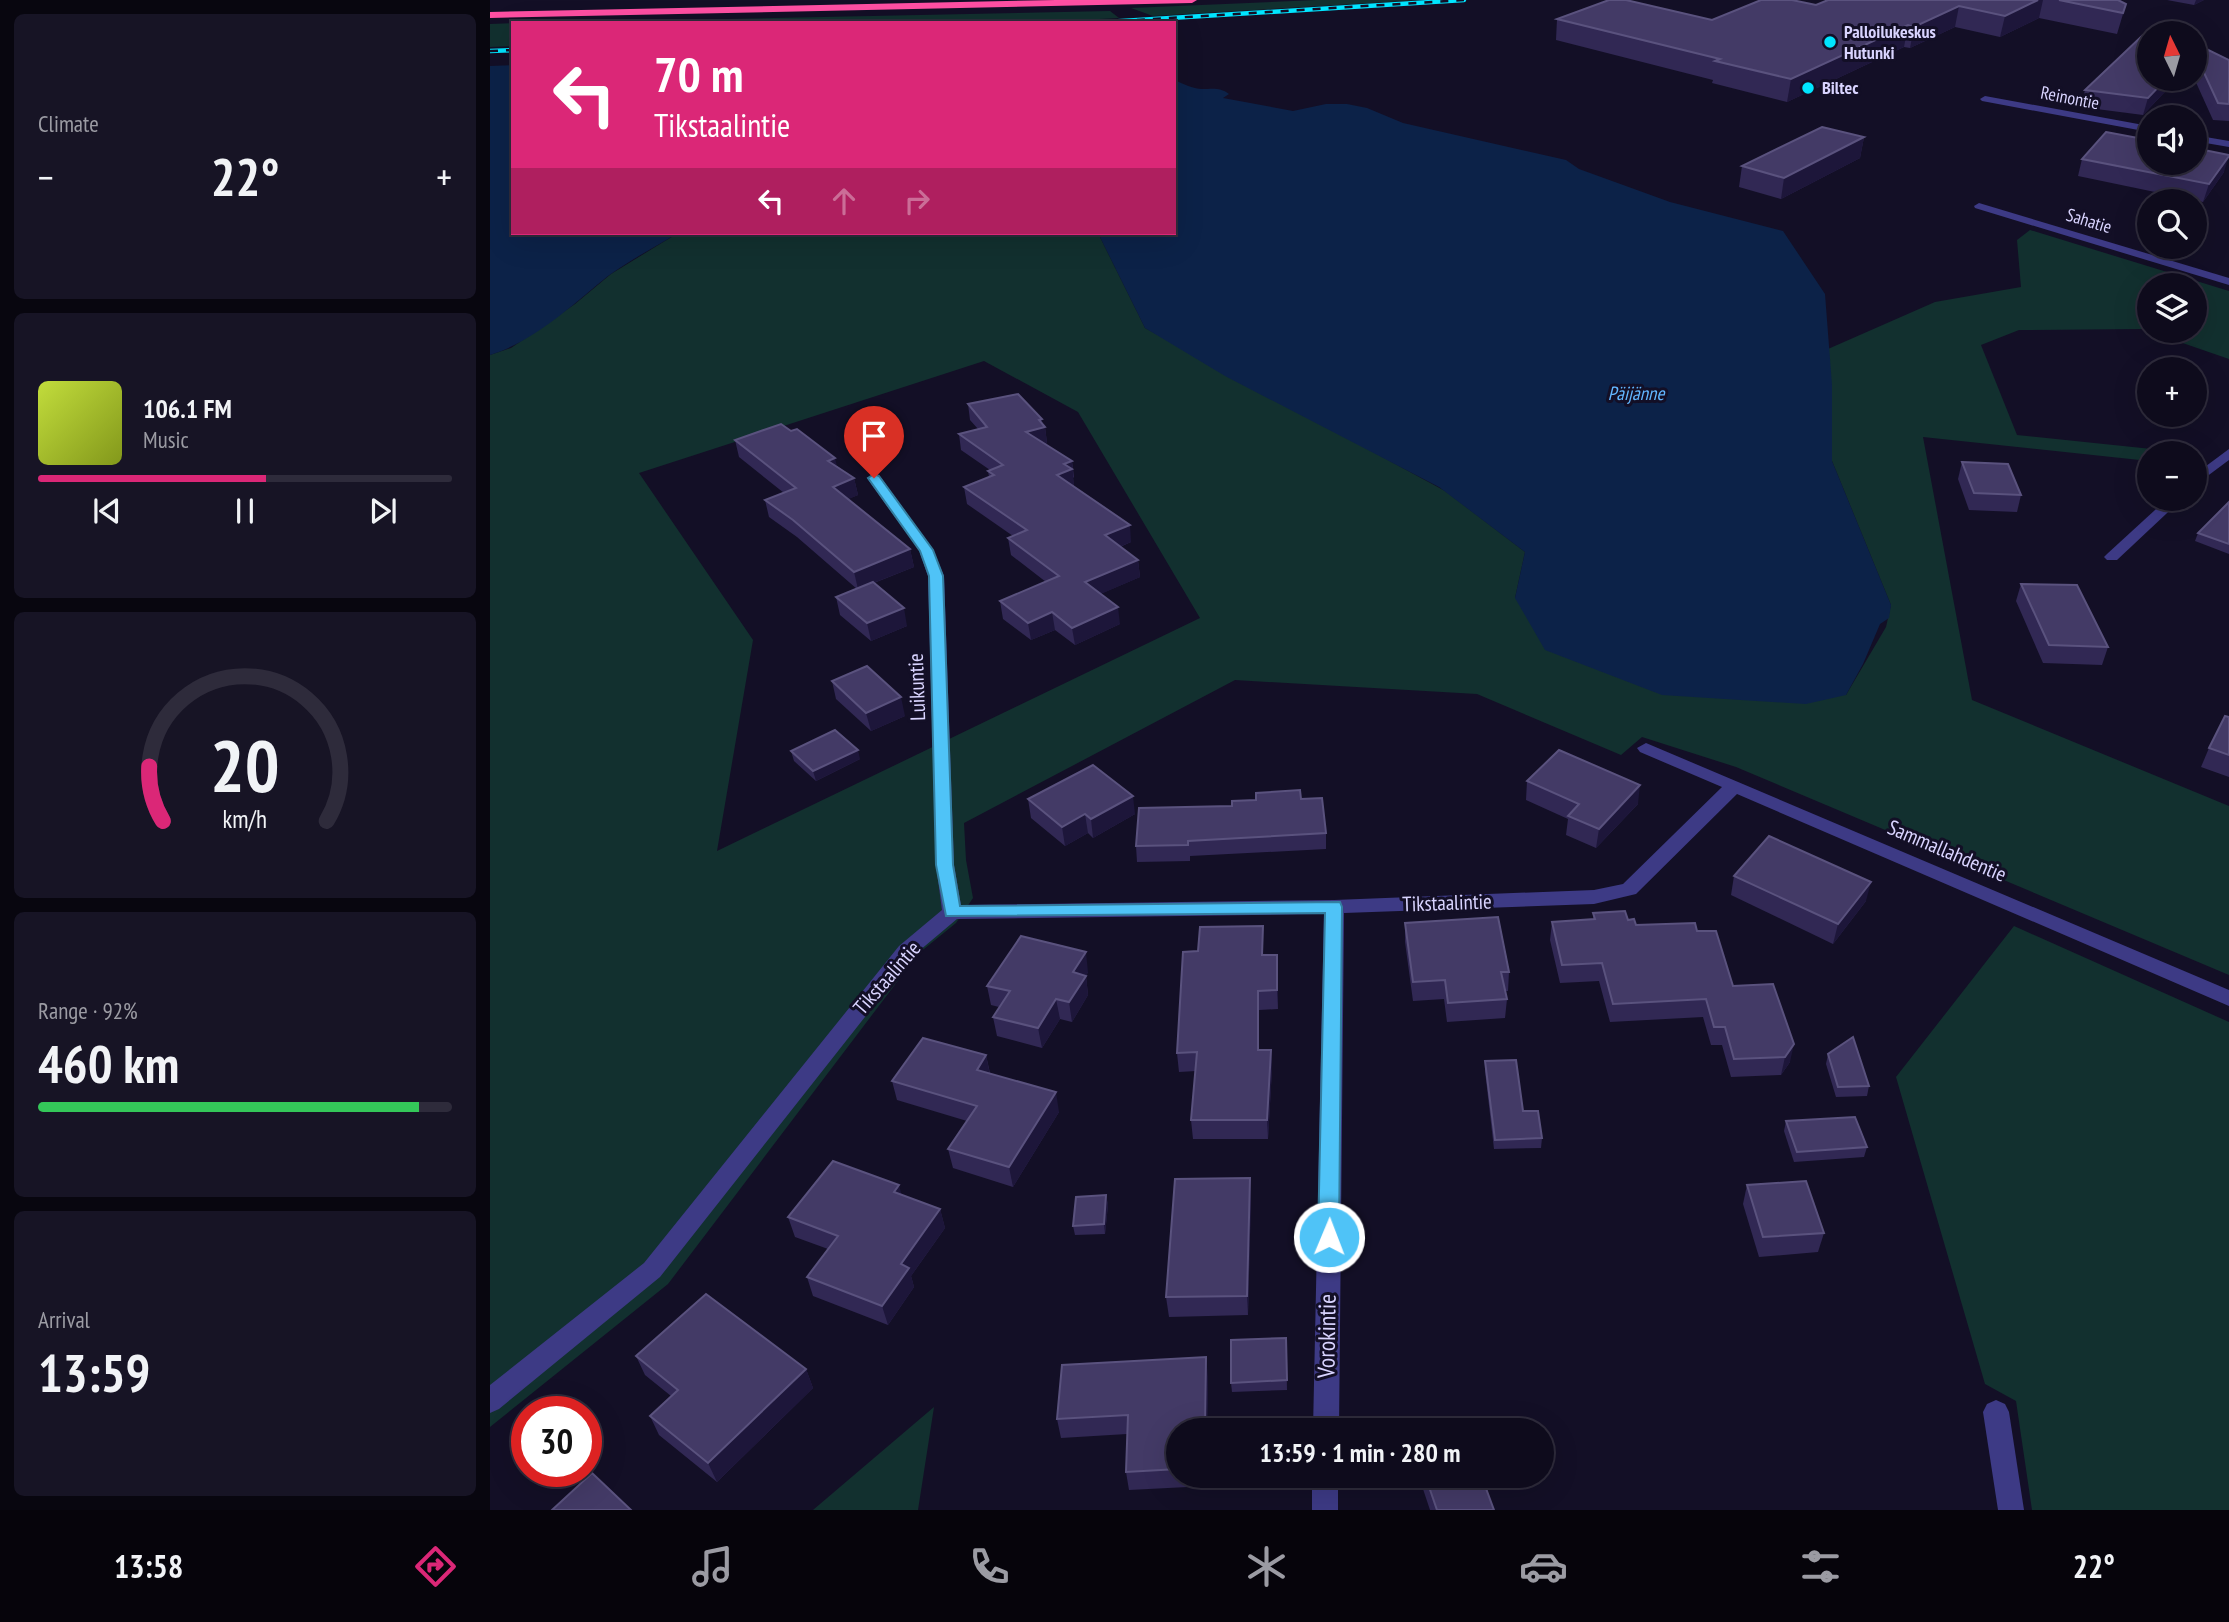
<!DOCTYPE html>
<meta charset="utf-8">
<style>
:root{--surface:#0e0b1c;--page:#171425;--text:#f1f3f6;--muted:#9b9ba3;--line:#2e2b3b;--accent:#db2777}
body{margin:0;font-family:"PT Sans Narrow",sans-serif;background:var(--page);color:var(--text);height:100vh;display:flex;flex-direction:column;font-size:26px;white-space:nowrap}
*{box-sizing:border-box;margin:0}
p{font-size:23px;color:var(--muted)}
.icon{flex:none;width:38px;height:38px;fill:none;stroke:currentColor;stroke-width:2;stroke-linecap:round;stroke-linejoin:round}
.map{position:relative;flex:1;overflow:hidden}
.drawer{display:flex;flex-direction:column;gap:14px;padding:14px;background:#08060f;width:490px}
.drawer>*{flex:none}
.hud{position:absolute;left:21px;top:21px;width:665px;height:214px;border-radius:0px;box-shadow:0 7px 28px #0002,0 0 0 2px var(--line);background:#db2777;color:#fff;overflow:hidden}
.needle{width:46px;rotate:355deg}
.fabs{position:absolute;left:1647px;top:21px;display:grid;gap:14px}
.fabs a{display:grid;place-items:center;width:70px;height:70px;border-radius:50%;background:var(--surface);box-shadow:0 7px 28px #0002,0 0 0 2px var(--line);font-size:35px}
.speed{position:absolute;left:21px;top:1396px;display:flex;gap:14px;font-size:35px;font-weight:700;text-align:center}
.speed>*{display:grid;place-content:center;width:91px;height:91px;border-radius:50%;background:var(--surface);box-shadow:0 7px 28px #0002,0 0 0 2px var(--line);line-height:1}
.speed .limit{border:10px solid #d22;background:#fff;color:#111}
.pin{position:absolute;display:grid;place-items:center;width:60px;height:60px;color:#fff;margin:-72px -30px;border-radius:50% 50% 50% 0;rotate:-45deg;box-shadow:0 0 7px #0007}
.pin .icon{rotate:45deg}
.me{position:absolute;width:77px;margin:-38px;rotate:1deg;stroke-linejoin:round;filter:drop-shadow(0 0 5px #0008)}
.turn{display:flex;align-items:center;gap:24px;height:147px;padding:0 28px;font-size:32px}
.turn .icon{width:91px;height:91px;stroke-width:2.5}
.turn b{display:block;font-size:49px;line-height:60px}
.lanes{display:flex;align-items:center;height:66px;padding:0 28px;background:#0003;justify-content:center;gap:35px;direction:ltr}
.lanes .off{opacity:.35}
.big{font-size:52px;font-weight:700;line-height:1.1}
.drawer .tile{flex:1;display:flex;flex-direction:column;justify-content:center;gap:10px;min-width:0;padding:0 24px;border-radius:10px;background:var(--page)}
.drawer .dial{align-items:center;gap:0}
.dial svg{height:182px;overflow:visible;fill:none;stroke:var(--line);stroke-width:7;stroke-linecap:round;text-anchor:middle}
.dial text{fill:var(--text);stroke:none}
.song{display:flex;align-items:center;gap:21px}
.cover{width:84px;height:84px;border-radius:10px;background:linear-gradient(135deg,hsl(70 70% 55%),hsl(70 70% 35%))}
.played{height:7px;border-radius:4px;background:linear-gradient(90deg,var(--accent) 55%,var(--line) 55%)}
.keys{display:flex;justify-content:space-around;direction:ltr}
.heat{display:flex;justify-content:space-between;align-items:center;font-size:38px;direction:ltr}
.charge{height:10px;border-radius:5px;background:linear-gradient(90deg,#34c759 92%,var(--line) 0)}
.trip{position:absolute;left:676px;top:1418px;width:388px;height:70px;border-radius:35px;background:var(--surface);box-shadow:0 7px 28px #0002,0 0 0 2px var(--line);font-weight:700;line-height:70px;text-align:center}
.menu{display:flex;height:112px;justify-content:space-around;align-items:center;background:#06040b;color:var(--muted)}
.menu .icon{width:49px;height:49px}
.menu .current{color:var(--accent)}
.menu b{font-size:32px;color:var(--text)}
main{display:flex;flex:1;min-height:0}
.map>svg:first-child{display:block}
.green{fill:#12302f;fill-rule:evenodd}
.water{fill:#0c2248}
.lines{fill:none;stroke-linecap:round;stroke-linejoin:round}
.minor{fill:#3d3a85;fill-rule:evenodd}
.highway{fill:#ff4fa3;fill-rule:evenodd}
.rail-casing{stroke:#00e5ff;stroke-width:4.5}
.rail{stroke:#130f26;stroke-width:2.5;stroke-dasharray:8;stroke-linecap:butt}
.wall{fill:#312854}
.shaded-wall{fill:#1d163a}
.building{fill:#433a66;stroke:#5a527e;stroke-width:2}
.route{fill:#4fc3f7;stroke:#337fa1;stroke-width:2}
.poi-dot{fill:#00e5ff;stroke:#130f26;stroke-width:2.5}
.labels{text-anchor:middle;stroke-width:6;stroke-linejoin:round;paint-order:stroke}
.far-poi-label{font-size:18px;font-weight:bold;fill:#d9d4ff;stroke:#130f26;text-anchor:start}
.far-street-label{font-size:18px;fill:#d9d4ff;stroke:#130f26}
.far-water-label{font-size:19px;font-style:italic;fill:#62b6ff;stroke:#130f26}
.street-label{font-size:21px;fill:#d9d4ff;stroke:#130f26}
.near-street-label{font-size:24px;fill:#d9d4ff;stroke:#130f26}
</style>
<main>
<section class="drawer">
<div class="tile"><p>Climate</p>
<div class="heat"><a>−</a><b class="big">22°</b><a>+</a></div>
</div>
<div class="tile">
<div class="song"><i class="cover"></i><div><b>106.1 FM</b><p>Music</p></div></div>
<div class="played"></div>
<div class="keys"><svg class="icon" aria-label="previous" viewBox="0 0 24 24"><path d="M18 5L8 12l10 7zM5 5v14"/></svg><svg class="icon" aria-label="pause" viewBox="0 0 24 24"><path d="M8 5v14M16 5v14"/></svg><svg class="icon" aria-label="next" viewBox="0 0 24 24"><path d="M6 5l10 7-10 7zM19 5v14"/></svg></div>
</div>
<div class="tile dial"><svg viewBox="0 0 100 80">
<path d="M14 69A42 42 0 1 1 86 69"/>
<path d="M14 69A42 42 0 0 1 8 45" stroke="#db2777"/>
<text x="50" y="56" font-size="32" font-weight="700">20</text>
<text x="50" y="72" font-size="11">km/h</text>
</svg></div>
<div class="tile"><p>Range · 92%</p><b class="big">460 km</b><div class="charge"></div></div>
<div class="tile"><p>Arrival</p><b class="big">13:59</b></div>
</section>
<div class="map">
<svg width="1739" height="1510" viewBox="0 0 1739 1510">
<rect width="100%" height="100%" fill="#130f26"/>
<!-- green -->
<g class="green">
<polygon points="826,0 932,0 663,16 641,8"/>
<polygon points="620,11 629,18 532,23 39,23"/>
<polygon points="23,23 23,46 0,47 0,24"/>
<path d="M1540,230L1739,291V359L1652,329L1529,330L1491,345L1527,435L1700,453H1659V461L1433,437L1482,700L1739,806V975L1246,767L1152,737L1131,755L987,694L745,680L474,823L476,860L483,898L466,923L429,953L178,1284L0,1427V355L21,348L85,304L121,274L188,233H608L655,328L955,491L1035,552L1025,598L1356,695L1396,627L1401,605L1342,461L1338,349L1445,302L1531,287L1527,240ZM1659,285H1704V331H1659ZM494,361L588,412L710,618L227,851L263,640L149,473Z"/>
<polygon points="1524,926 1739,1022 1739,1510 1542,1510 1526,1401 1495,1384 1406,1077"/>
<polygon points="444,1407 428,1510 323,1510"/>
</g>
<!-- water -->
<g class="water">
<path d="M23,65V233H188C165,247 140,260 118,276C82,305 45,341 0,355V66Z"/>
<path d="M684,80C692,83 703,89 712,89C723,89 730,87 739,94L733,98L803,111L836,104H857L877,108L913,123L1076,160L1089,169L1180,202L1293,231L1335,294L1342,385V461L1401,605L1399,618L1390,624L1373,664L1356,695L1316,704L1172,695L1055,650L1025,598L1035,552L949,487L735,376L655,328L608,233H684Z"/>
</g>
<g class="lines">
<!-- minor -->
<g class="minor">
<polygon points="1495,96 1659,126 1659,132 1492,101 1490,99"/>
<polygon points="1704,135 1739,141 1739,147 1704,141"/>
<polygon points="1489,203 1739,278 1739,285 1485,208 1484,206"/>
<polygon points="1739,449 1739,460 1704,486 1704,475"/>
<polygon points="384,474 389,475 443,550 454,576 464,865 471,905 844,900 1104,890 1133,884 1232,787 1150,752 1147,748 1156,743 1739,990 1739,1006 1247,794 1146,894 1104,904 854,913 849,1430 823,1430 834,914 467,919 423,956 170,1277 9,1409 0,1413 0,1385 154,1263 409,946 452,910 446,865 438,576 429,550 377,478"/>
<polygon points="1677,499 1692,499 1627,560 1617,560 1614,557 1617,554"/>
<polygon points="1506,1400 1515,1404 1519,1412 1534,1510 1508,1510 1493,1412 1497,1404"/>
<rect x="822" y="1475" width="26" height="35"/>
</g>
<!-- highway -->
<polygon class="highway" points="566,0 707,0 702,3 0,18 0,12"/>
<defs>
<g id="rail">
<polyline points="599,23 974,0"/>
<polyline points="0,51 23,50"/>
</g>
</defs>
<!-- rail casing -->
<use href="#rail" class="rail-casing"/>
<!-- rail -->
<use href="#rail" class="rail"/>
</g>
<!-- wall -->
<g class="wall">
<polygon points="1338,0 1628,0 1636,4 1627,34 1549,18 1510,37 1465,27 1420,48 1414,47 1297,102 1222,83 1223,80 1066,40 1067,19 1222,20 1326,5"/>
<polygon points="1677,0 1714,0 1704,5"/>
<polygon points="1704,43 1739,60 1739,121 1723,120 1704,78"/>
<polygon points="1687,79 1653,115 1591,107 1595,90"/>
<polygon points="1374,137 1370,158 1291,199 1249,187 1252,166"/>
<polygon points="1592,159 1734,172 1713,202 1588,176"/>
<polygon points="478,404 553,424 555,427 557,443 555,444 582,461 584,477 583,478 584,486 583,486 641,542 630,547 648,560 650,577 610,594 630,624 585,645 565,630 541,640 513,619 510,601 556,582 521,555 518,538 523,536 477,504 474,487 499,477 498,471 500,470 471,450 469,434 488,429 480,420"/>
<polygon points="245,440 347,466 364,478 368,495 358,499 420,549 424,567 384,583 417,626 381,641 350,615 346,597 367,589 307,537 279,517 275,500 294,493 249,457"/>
<polygon points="1472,462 1531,495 1527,512 1479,510 1468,479"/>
<polygon points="1739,502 1739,554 1705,541 1708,533"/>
<polygon points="1531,584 1618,647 1612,665 1553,663 1526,601"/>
<polygon points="342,681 415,716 381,731 346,699"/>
<polygon points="1739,717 1739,777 1711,767 1719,748"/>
<polygon points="301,751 370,759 326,781 304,761"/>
<polygon points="1037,781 1148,804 1106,848 1076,835 1078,819 1036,800"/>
<polygon points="538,799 645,814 603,838 598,833 575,846 541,818"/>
<polygon points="811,799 836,833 836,849 700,856 700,861 647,862 646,846 742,806"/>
<polygon points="1244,876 1376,901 1343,944 1241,895"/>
<polygon points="1103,913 1138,920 1146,925 1207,931 1243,986 1300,1062 1291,1075 1241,1077 1232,1045 1221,1045 1213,1017 1120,1022 1109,981 1070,983 1060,940 1062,922 1103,920"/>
<polygon points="915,923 1019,972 1018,991 1015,991 1017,999 1015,1018 957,1022 954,999 923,1001 915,942"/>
<polygon points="773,945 773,955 787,955 788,974 788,1009 769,1010 769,1050 781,1050 782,1069 778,1139 703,1139 701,1120 706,1071 689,1072 687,1053 708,951"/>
<polygon points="598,972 596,976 598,995 582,1022 570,1019 552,1048 507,1036 503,1017 509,1007 501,1005 497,986"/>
<polygon points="1338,1054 1379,1086 1377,1096 1346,1097 1336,1064"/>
<polygon points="496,1055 500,1073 569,1112 523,1187 463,1168 458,1149 477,1121 407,1100 402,1081"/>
<polygon points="995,1061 1033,1111 1052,1138 1051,1148 1004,1149 995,1071"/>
<polygon points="1296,1121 1377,1147 1374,1157 1304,1162 1294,1131"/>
<polygon points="1257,1185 1334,1233 1328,1252 1269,1257 1253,1204"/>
<polygon points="412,1195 450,1209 455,1228 421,1276 424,1287 398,1325 323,1296 317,1277 338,1249 305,1237 298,1217"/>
<polygon points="616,1195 618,1205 615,1234 585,1235 583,1226"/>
<polygon points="761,1197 758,1315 679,1317 676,1297"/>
<polygon points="796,1338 797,1390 742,1392 741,1383"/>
<polygon points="146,1356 316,1369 323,1388 227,1482 169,1435 160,1416 181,1396 155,1375"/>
<polygon points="718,1376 717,1430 688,1430 688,1475 717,1475 717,1486 639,1490 636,1472 637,1434 571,1438 567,1419"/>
<polygon points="930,1475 991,1475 1004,1510 940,1510 930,1480"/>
</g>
<!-- shaded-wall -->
<g class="shaded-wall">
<polygon points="1548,0 1553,0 1549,18 1510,37 1515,16"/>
<polygon points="1706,0 1714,0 1704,5"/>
<polygon points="1469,6 1465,27 1420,48 1424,27"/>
<polygon points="1418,25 1414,47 1297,102 1301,79"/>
<polygon points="1676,79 1687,79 1653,115 1658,98"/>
<polygon points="1374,137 1370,158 1291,199 1294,178"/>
<polygon points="1739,156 1734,172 1713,202 1719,184"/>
<polygon points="552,419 553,427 555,427 557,443 538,448 536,432 549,420"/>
<polygon points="345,458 349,475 338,461"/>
<polygon points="582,461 584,486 569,492 567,475 574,464"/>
<polygon points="364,478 368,495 347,504 343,487"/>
<polygon points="640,525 641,542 617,552 615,535"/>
<polygon points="420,549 424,567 368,589 364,572"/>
<polygon points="648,560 650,577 597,600 595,582"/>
<polygon points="628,607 630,624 585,645 582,628"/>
<polygon points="414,608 417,626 381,641 377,623"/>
<polygon points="562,612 565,630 541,640 538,623"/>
<polygon points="411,697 415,716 381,731 376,713"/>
<polygon points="368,750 370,759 326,781 323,771"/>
<polygon points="1150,785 1148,804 1106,848 1109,829"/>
<polygon points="643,796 645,814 603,838 601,819"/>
<polygon points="595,814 598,833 575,846 572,827"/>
<polygon points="1381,882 1376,901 1343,944 1348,924"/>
<polygon points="596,952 598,972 596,976 598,995 582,1022 579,1002 583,972"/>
<polygon points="787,955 788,974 788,1009 787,990"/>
<polygon points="768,991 769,1010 769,1069 768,1050"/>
<polygon points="566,999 570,1019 552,1048 548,1028"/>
<polygon points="1304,1044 1300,1062 1291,1075 1295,1057"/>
<polygon points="781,1050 782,1069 778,1139 777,1120"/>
<polygon points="496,1055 500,1075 487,1070"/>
<polygon points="566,1092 569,1112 523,1187 519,1167"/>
<polygon points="760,1178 761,1197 758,1315 757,1296"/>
<polygon points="409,1185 414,1204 404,1192"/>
<polygon points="616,1195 618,1205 615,1234 614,1224"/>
<polygon points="450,1209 455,1228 421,1276 424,1287 398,1325 392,1306 411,1264"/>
<polygon points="716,1357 718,1376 717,1430 715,1430"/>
<polygon points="316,1369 323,1388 227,1482 218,1463"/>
</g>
<!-- building -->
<g class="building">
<polygon points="1119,0 1136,0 1222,20 1271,0 1302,0 1326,5 1338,0 1548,0 1515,16 1469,6 1424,27 1418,25 1301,79 1225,61 1230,59 1067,19"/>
<polygon points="1569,0 1628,0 1636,4 1633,13"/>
<polygon points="1653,35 1659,35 1659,79 1676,79 1658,98 1595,90"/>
<polygon points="1704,43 1739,60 1739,104 1728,103 1704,51"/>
<polygon points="1332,127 1374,137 1294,178 1252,166"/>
<polygon points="1616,132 1659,140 1659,163 1704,163 1704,148 1739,155 1739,156 1719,184 1592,159"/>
<polygon points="528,394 552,419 549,420 555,427 536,432 582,461 574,464 582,469 567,475 640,525 615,535 648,560 595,582 628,607 582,628 562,612 538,623 510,601 569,576 518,538 537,530 474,487 504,475 498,471 513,465 469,434 497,427 478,404"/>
<polygon points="291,424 301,431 307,429 345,458 338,461 364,478 343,487 420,549 364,572 303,520 275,500 306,488 245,440"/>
<polygon points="1472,462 1518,464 1531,495 1484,493"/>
<polygon points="1739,502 1739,544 1708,533"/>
<polygon points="383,582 414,608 377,623 346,597"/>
<polygon points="1531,584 1587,585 1618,647 1559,645"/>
<polygon points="377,666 411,697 376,713 342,681"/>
<polygon points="1735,716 1739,717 1739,755 1719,748"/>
<polygon points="345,730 368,750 323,771 301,751"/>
<polygon points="1069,750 1150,785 1109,829 1078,816 1089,804 1037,781"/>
<polygon points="603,765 643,796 601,819 595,814 572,827 538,799"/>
<polygon points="810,790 811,799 832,798 836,833 698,841 698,845 646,846 649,808 742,806 742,801 766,800 766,793"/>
<polygon points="1279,836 1381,882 1348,924 1244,876"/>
<polygon points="1135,911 1138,920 1144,919 1146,925 1205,923 1207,931 1226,931 1243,986 1283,984 1304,1044 1295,1057 1244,1059 1235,1027 1224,1027 1216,999 1123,1004 1112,963 1072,965 1062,922 1105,919 1103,913"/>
<polygon points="1008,917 1019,972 1011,972 1017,999 958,1003 955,980 923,982 915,923"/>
<polygon points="773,926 772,955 787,955 787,990 768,991 768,1050 781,1050 777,1120 701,1120 707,1052 687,1053 693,952 708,951 710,927"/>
<polygon points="531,936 596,952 583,972 596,976 579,1002 566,999 548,1028 503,1017 520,991 497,986"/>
<polygon points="1363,1037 1379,1086 1348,1087 1338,1054"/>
<polygon points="433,1038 496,1055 487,1070 566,1092 519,1167 458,1149 487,1106 402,1081"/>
<polygon points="1026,1060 1033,1111 1048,1111 1052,1138 1005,1140 995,1061"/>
<polygon points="1365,1117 1377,1147 1307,1152 1296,1121"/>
<polygon points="343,1161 409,1185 404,1192 450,1209 411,1264 419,1268 392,1306 317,1277 348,1236 298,1217"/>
<polygon points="760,1178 757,1296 676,1297 685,1179"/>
<polygon points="1316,1181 1334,1233 1273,1237 1257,1185"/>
<polygon points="616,1195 614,1224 583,1226 586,1197"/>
<polygon points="216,1294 316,1369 218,1463 160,1416 188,1390 146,1356"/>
<polygon points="796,1338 797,1380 741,1383 741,1340"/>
<polygon points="716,1357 715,1430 688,1430 688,1469 636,1472 638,1415 567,1419 572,1365"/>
<polygon points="102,1473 141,1510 62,1510"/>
<polygon points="935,1475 991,1475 1004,1510 947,1510"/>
</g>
<!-- route -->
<polygon class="route" points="384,474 389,476 443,550 453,576 463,865 470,906 850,902 852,907 849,1237 846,1243 839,1246 831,1243 828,1237 835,913 456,916 446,865 439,576 430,551 378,478"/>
<!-- markers -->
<g class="poi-dot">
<circle cx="1340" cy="42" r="7"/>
<circle cx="1318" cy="88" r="7"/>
</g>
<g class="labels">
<!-- far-poi labels -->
<g class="far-poi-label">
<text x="1354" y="38">Palloilukeskus<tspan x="1354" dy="21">Hutunki</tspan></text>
<text x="1332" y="94">Biltec</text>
</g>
<!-- far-street labels -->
<g class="far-street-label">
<text transform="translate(1580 98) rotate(11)" y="6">Reinontie</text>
<text transform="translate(1599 221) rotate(17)" y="6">Sahatie</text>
</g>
<!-- far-water labels -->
<g class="far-water-label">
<text x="1146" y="400">Päijänne</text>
</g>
<!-- street labels -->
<g class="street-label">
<text transform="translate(427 687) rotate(-92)" y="7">Luikuntie</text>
<text transform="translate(1457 851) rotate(23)" y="7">Sammallahdentie</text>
<text transform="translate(957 903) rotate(-2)" y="7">Tikstaalintie</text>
<text transform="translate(397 978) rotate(-49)" y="7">Tikstaalintie</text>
</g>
<!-- near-street labels -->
<g class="near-street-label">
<text transform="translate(837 1336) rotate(-89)" y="8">Vorokintie</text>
</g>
</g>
</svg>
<div class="fabs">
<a><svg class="needle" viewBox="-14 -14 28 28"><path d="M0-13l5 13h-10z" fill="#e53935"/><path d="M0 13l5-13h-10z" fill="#9b9ba3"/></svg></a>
<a><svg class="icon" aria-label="sound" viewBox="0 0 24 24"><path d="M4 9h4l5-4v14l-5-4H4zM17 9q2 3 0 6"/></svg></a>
<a><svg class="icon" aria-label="search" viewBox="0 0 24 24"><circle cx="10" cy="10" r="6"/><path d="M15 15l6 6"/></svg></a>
<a><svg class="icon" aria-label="layers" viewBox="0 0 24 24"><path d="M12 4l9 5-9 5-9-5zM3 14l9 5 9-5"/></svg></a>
<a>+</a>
<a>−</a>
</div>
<div class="speed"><div class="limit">30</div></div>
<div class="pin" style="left:384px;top:478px;background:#d93025"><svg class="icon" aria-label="arrive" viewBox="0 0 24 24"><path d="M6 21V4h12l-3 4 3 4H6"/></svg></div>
<svg class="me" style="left:839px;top:1237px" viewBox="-20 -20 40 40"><circle r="17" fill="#4fc3f7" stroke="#fff" stroke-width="3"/><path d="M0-11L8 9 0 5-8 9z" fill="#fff"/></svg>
<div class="trip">13:59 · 1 min · 280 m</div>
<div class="hud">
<div class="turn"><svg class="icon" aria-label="left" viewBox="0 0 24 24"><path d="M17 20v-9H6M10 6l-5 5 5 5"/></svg><div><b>70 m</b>Tikstaalintie</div></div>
<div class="lanes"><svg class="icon" aria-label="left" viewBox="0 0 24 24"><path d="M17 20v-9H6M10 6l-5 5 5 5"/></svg><svg class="icon off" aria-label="ahead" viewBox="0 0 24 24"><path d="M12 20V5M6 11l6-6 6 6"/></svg><svg class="icon off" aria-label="right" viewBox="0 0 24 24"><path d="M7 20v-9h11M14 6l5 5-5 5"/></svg></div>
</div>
</div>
</main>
<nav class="menu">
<b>13:58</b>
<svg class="icon current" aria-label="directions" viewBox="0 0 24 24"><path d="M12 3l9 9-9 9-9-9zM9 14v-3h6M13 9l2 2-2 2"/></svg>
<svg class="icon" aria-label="music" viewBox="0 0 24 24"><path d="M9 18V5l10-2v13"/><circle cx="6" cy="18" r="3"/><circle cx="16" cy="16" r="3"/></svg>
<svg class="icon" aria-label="phone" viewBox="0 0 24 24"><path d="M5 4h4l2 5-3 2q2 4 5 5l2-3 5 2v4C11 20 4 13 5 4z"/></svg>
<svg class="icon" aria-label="climate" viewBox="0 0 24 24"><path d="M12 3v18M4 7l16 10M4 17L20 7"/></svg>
<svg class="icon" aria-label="car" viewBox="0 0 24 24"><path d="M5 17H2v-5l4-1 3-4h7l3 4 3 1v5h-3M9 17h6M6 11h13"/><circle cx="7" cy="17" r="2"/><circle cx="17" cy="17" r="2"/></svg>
<svg class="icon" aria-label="filters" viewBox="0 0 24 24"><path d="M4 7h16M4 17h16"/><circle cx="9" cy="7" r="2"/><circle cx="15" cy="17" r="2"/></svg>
<b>22°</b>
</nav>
